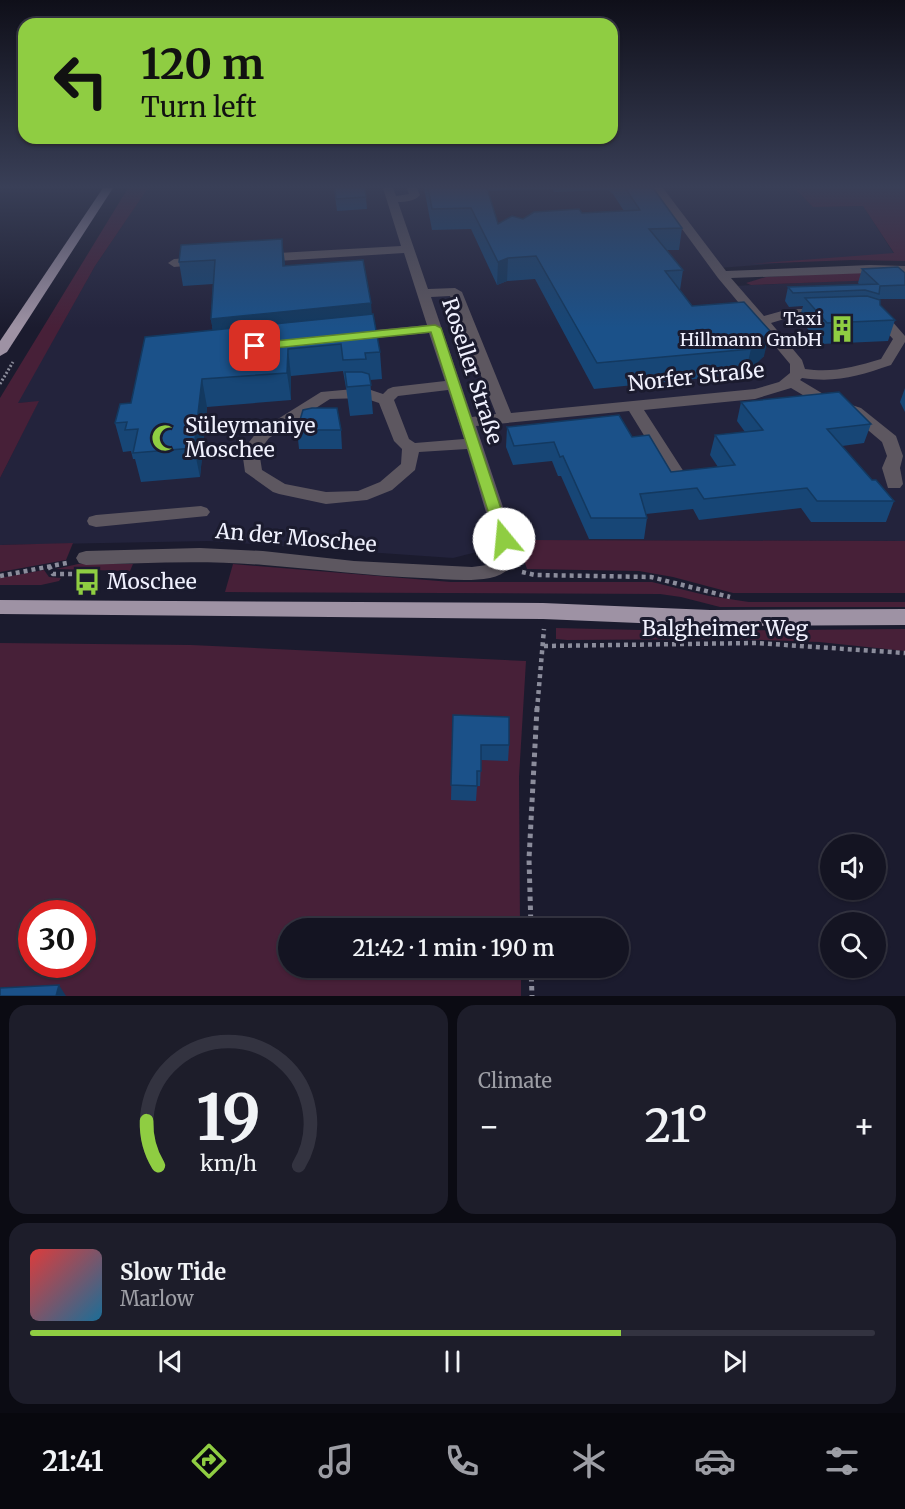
<!DOCTYPE html>
<meta charset="utf-8">
<style>
:root{--surface:#141422;--page:#1d1d2a;--text:#f1f3f6;--muted:#9d9ea5;--line:#333340;--accent:#8fcd42}
body{margin:0;font-family:Merriweather,serif;background:var(--page);color:var(--text);height:100vh;display:flex;flex-direction:column;font-size:22px;white-space:nowrap}
*{box-sizing:border-box;margin:0}
p{font-size:20px;color:var(--muted)}
.icon{flex:none;width:33px;height:33px;fill:none;stroke:currentColor;stroke-width:2;stroke-linecap:round;stroke-linejoin:round}
.map{position:relative;height:996px;overflow:hidden}
.sheet{display:flex;flex-direction:column;gap:9px;padding:9px;background:#0b0b13;flex:1}
.sheet>*{flex:none}
.top-card{position:absolute;left:18px;top:18px;width:600px;height:126px;border-radius:18px;box-shadow:0 2px 4px #0004,0 0 0 2px var(--line);background:#8fcd42;color:#111;overflow:hidden}
.controls{position:absolute;left:820px;top:834px;display:grid;gap:12px}
.controls a{display:grid;place-items:center;width:66px;height:66px;border-radius:50%;background:var(--surface);box-shadow:0 2px 4px #0004,0 0 0 2px var(--line);font-size:30px}
.speed{position:absolute;left:18px;top:900px;display:flex;gap:12px;font-size:30px;font-weight:700;text-align:center}
.speed>*{display:grid;place-content:center;width:78px;height:78px;border-radius:50%;background:var(--surface);box-shadow:0 2px 4px #0004,0 0 0 2px var(--line);line-height:1}
.speed .limit{border:9px solid #d22;background:#fff;color:#111}
.pin{position:absolute;display:grid;place-items:center;width:51px;height:51px;color:#fff;margin:-26px;border-radius:12px;box-shadow:0 3px 9px #0006}
.me{position:absolute;width:66px;margin:-33px;rotate:343deg;stroke-linejoin:round;filter:drop-shadow(0 0 4px #0008)}
.turn{display:flex;align-items:center;gap:21px;height:126px;padding:0 24px;font-size:27px}
.turn .icon{width:78px;height:78px;stroke-width:2.5}
.turn b{display:block;font-size:42px;line-height:51px}
.big{font-size:45px;font-weight:600;line-height:1.1}
.sheet .card{flex:1;display:flex;flex-direction:column;justify-content:center;gap:9px;min-width:0;padding:0 21px;border-radius:18px;background:var(--page)}
.sheet .dial{align-items:center;gap:0}
.dial svg{height:156px;overflow:visible;fill:none;stroke:var(--line);stroke-width:7;stroke-linecap:round;text-anchor:middle}
.dial text{fill:var(--text);stroke:none}
.song{display:flex;align-items:center;gap:18px}
.cover{width:72px;height:72px;border-radius:9px;background:linear-gradient(135deg,hsl(0 70% 55%),hsl(200 70% 35%))}
.played{height:6px;border-radius:3px;background:linear-gradient(90deg,var(--accent) 70%,var(--line) 70%)}
.keys{display:flex;justify-content:space-around;direction:ltr}
.heat{display:flex;justify-content:space-between;align-items:center;font-size:33px;direction:ltr}
.sheet .tiles{flex:1;display:grid;gap:9px;grid-template-columns:1fr 1fr}
.card:last-child{grid-column:span 2}
.trip{position:absolute;left:278px;top:918px;width:351px;height:60px;border-radius:30px;background:var(--surface);box-shadow:0 2px 4px #0004,0 0 0 2px var(--line);font-weight:600;line-height:60px;text-align:center}
.tabs{display:flex;height:96px;justify-content:space-around;align-items:center;background:#08080e;color:var(--muted)}
.tabs .icon{width:42px;height:42px}
.tabs .selected{color:var(--accent)}
.tabs b{font-size:27px;color:var(--text)}
.map>svg:first-child{display:block}
.built{fill:#23233c}
.green{fill:#472038;fill-rule:evenodd}
.lines{fill:none;stroke-linecap:round;stroke-linejoin:round}
.path-far2{stroke:#8b8c9b;stroke-width:3;stroke-dasharray:2 2;stroke-linecap:butt}
.path-far1{stroke:#8b8c9b;stroke-width:4.5;stroke-dasharray:4 4;stroke-linecap:butt}
.path{stroke:#8b8c9b;stroke-width:5;stroke-dasharray:4.5 4.5;stroke-linecap:butt}
.minor{fill:#5d5760;fill-rule:evenodd}
.major{fill:#9e92a4;fill-rule:evenodd}
.wall{fill:#174676;fill-rule:evenodd}
.shaded-wall{fill:#133960}
.building{fill:#1b5189;stroke:#133960;stroke-width:1.5}
.route{fill:#8fcd42;stroke:#5d852b;stroke-width:1.5}
.labels{text-anchor:middle;stroke-width:6;stroke-linejoin:round;paint-order:stroke}
.far-poi-label{font-size:18px;fill:#f0f1fe;stroke:#1b1b2e;text-anchor:end}
.street-label{font-size:21px;fill:#f0f1fe;stroke:#1b1b2e}
.poi-label{font-size:21px;fill:#f0f1fe;stroke:#1b1b2e;text-anchor:start}
</style>
<div class="map">
<svg width="905" height="996" viewBox="0 0 905 996">
<rect width="100%" height="100%" fill="#1b1b2e"/>
<!-- built -->
<polygon class="built" points="148,188 794,188 813,207 863,206 894,254 719,268 733,286 905,278 905,541 524,540 453,558 209,541 0,545 0,478 38,402 17,403 95,266"/>
<!-- green -->
<g class="green">
<polygon points="128,188 148,188 95,266 18,403 39,401 0,478 0,398"/>
<polygon points="794,188 905,188 905,261 852,260 750,264 894,253 863,206 813,207"/>
<polygon points="847,273 881,273 905,279 751,285 746,283 766,277"/>
<polygon points="524,540 905,541 905,593 733,593 673,577 639,571 527,569 518,542"/>
<polygon points="73,543 66,560 0,572 0,545"/>
<polygon points="78,564 133,564 130,571 56,569"/>
<polygon points="233,564 451,582 652,582 709,596 749,602 905,602 905,607 720,607 681,597 660,594 225,592"/>
<polygon points="44,570 49,577 61,578 59,581 41,585 0,585 0,578"/>
<polygon points="556,628 682,631 905,629 905,651 819,642 736,639 567,640 556,639"/>
<path d="M0,643L191,645L526,661L519,777L520,928H288V968H521V996H0ZM32,914H82V964H32Z"/>
</g>
<g class="lines">
<!-- path-far2 -->
<polyline class="path-far2" points="0,384 13,362"/>
<!-- path-far1 -->
<g class="path-far1">
<polyline points="49,566 53,574 74,574"/>
<polyline points="522,572 535,575 651,577 730,597"/>
<polyline points="0,576 67,563"/>
<polyline points="544,646 756,643 905,653"/>
<polyline points="537,710 544,629"/>
</g>
<!-- path -->
<g class="path">
<polyline points="531,928 529,859 537,708"/>
<polyline points="531,968 532,996"/>
</g>
<!-- minor -->
<g class="minor">
<path d="M383,188H393L396,196L409,194L407,188H417L420,195C415,201 406,202 398,202L428,289L455,288L462,292L511,413L755,389L779,382L790,373V364L718,278L652,188H663L726,271L870,265L905,266V274L870,273L731,278L764,316L789,309H831L833,312L831,315L826,316L791,317L771,323L802,360L805,369C833,373 854,367 881,359L893,339L874,318L869,317L867,314L869,311L884,312L905,336V342L891,365C858,376 837,383 802,378L800,380L830,398L861,408L896,436L903,456L900,468L903,484L900,488H888L882,468L887,456L882,442L849,414L818,404L791,388L755,399L644,410L684,472L681,476H669L629,411L476,426L518,552C516,566 504,575 490,578C468,582 445,579 422,578C369,576 317,569 264,565C204,560 145,563 86,565L79,563L76,558L79,553L86,551L200,548L263,551L354,561L472,567L487,565L498,557V552L467,449L419,452L415,470L392,490L367,500L326,504L279,494L273,492L245,472L242,451L257,432L321,392L365,388L383,394L388,389L393,387L445,381L429,333L354,340L347,336L354,332L427,325L404,253L261,262L255,258L261,254L401,246ZM450,296L496,414L472,417L431,297ZM448,390L464,439L415,443L409,439L394,400L398,396ZM364,398L379,403L394,441L402,449L401,464L380,482L358,491L326,492L285,484L262,470L259,451L269,438L330,399Z"/>
<polygon points="203,257 209,261 207,264 174,267 168,263 174,259"/>
<polygon points="201,506 207,508 210,512 207,516 96,527 89,525 87,521 89,517 96,515"/>
</g>
<!-- major -->
<g class="major">
<polygon points="103,188 113,188 7,352 0,356 0,341"/>
<polygon points="0,600 543,603 710,610 905,609 905,625 710,626 543,619 0,614"/>
</g>
</g>
<!-- wall -->
<g class="wall">
<polygon points="334,188 365,188 366,197 367,209 337,211"/>
<path d="M424,188H653L682,228L679,250H667L683,270L680,290L692,306L764,356L745,374L594,389L535,279L507,281L497,285L471,229L432,230ZM552,189L554,192L608,190L613,194L624,211L523,219L498,224L488,191Z"/>
<polygon points="181,245 285,266 372,315 380,352 382,379 370,380 373,414 350,416 346,387 346,388 343,371 291,376 291,400 207,407 200,477 141,482 135,459 133,459 131,451 123,452 115,423 131,403 213,331 211,319 213,284 183,286 179,262"/>
<polygon points="862,269 905,273 905,299 878,299 880,305 895,320 888,341 821,344 799,319 803,306 789,307 785,301 788,287 860,285 858,283"/>
<polygon points="905,388 905,412 900,402"/>
<polygon points="741,402 871,424 864,443 842,446 872,480 894,501 886,522 811,522 801,508 699,520 693,509 646,514 647,518 644,539 589,539 561,476 558,476 552,461 513,465 506,447 507,427 632,437 671,472 718,467 710,455 715,435 745,432 737,421"/>
<polygon points="297,430 341,430 342,449 299,449"/>
<polygon points="453,715 509,745 508,761 481,760 480,786 477,786 476,801 451,800"/>
</g>
<!-- shaded-wall -->
<g class="shaded-wall">
<polygon points="282,239 285,263 286,290 283,266"/>
<polygon points="508,258 507,281 497,285 498,262"/>
<polygon points="371,303 373,328 215,345 211,319"/>
<polygon points="770,331 764,356 745,374 751,349"/>
<polygon points="288,349 291,376 291,400 287,373"/>
<polygon points="202,379 207,407 200,477 194,448"/>
<polygon points="59,985 66,996 56,996"/>
</g>
<!-- building -->
<g class="building">
<polygon points="335,188 365,188 366,197 336,199"/>
<polygon points="428,188 487,188 498,224 512,216 523,219 534,212 579,209 582,213 640,210 625,188 653,188 682,228 649,229 683,270 665,271 692,306 744,302 770,331 751,349 597,363 536,256 508,258 498,262 471,208 432,209"/>
<polygon points="282,239 283,266 363,260 371,303 211,319 215,260 179,262 181,245"/>
<polygon points="898,267 905,273 905,285 880,286 879,294 865,290 793,293 788,287 878,284 862,269"/>
<polygon points="867,296 880,300 880,305 895,320 827,323 805,298"/>
<polygon points="373,314 380,352 365,353 366,359 343,360 341,344 288,349 287,373 202,379 194,448 133,453 138,429 125,430 127,422 115,423 120,404 131,403 145,337"/>
<polygon points="345,372 362,372 369,374 371,385 347,387"/>
<polygon points="839,392 871,424 827,429 872,480 876,480 894,501 817,501 807,488 704,499 697,488 640,494 647,518 591,518 563,456 560,457 554,442 514,446 507,427 619,415 632,437 649,435 671,472 735,465 715,435 763,430 741,402"/>
<polygon points="312,408 337,408 341,430 297,430 303,410"/>
<polygon points="453,715 509,717 509,745 481,745 481,771 477,771 477,786 451,785"/>
<polygon points="59,985 56,996 0,996 0,988"/>
</g>
<!-- sky -->
<linearGradient id="sky" x2="0" y2="1"><stop stop-color="#0f0f19"/><stop offset="0.57" stop-color="#393f57"/><stop offset="1" stop-color="#393f57" stop-opacity="0"/></linearGradient>
<rect width="905" height="328" fill="url(#sky)"/>
<!-- route -->
<polygon class="route" points="435,325 441,328 511,539 509,542 504,544 497,539 431,332 255,350 250,346 255,343"/>
<!-- icons -->
<defs>
<symbol id="building-bare" viewBox="-9 -9 18 18"><path d="M-4-6H4V6H1V3H-1V6H-4ZM-2.5-4.3h1.7v1.8h-1.7ZM.8-4.3h1.7v1.8H.8ZM-2.5-1h1.7V.8h-1.7ZM.8-1h1.7V.8H.8Z" fill="#8fcd42" stroke="#1b1b2e" stroke-width="2.5" paint-order="stroke"/></symbol>
<symbol id="mosque-bare" viewBox="-9 -9 18 18"><path d="M3.5-4.9A6 6 0 1 0 3.5 4.9A5 5 0 1 1 3.5-4.9Z" fill="#8fcd42" stroke="#1b1b2e" stroke-width="2.5" paint-order="stroke"/></symbol>
<symbol id="bus-bare" viewBox="-9 -9 18 18"><path d="M-5-6H5V4H4V6H2V4H-2V6H-4V4H-5ZM-3.5-4V0h7V-4ZM-3.5 1.2v1.5H-2V1.2ZM2 1.2v1.5H3.5V1.2Z" fill="#8fcd42" stroke="#1b1b2e" stroke-width="2.5" paint-order="stroke"/></symbol>
</defs>
<g fill-rule="evenodd">
<use href="#building-bare" x="823" y="310" width="38" height="38"/>
<use href="#mosque-bare" x="146" y="419" width="38" height="38"/>
<use href="#bus-bare" x="68" y="563" width="38" height="38"/>
</g>
<g class="labels">
<!-- far-poi labels -->
<g class="far-poi-label">
<text x="822" y="325">Taxi<tspan x="822" dy="21">Hillmann GmbH</tspan></text>
</g>
<!-- street labels -->
<g class="street-label">
<text transform="translate(472 371) rotate(72)" y="7">Roseller Straße</text>
<text transform="translate(696 377) rotate(-6)" y="7">Norfer Straße</text>
<text transform="translate(296 538) rotate(5)" y="7">An der Moschee</text>
<text x="725" y="636">Balgheimer Weg</text>
</g>
<!-- poi labels -->
<g class="poi-label">
<text x="185" y="433">Süleymaniye<tspan x="185" dy="24">Moschee</tspan></text>
<text x="107" y="589">Moschee</text>
</g>
</g>
</svg>
<div class="controls">
<a><svg class="icon" aria-label="sound" viewBox="0 0 24 24"><path d="M4 9h4l5-4v14l-5-4H4zM17 9q2 3 0 6"/></svg></a>
<a><svg class="icon" aria-label="search" viewBox="0 0 24 24"><circle cx="10" cy="10" r="6"/><path d="M15 15l6 6"/></svg></a>
</div>
<div class="speed"><div class="limit">30</div></div>
<div class="pin" style="left:255px;top:346px;background:#d93025"><svg class="icon" aria-label="arrive" viewBox="0 0 24 24"><path d="M6 21V4h12l-3 4 3 4H6"/></svg></div>
<svg class="me" style="left:504px;top:539px" viewBox="-20 -20 40 40"><circle r="19" fill="#fff"/><path d="M0-13L10 11 0 6-10 11z" fill="#8fcd42"/></svg>
<div class="trip">21:42 · 1 min · 190 m</div>
<div class="top-card">
<div class="turn"><svg class="icon" aria-label="left" viewBox="0 0 24 24"><path d="M17 20v-9H6M10 6l-5 5 5 5"/></svg><div><b>120 m</b>Turn left</div></div>
</div>
</div>
<section class="sheet">
<div class="tiles">
<div class="card dial"><svg viewBox="0 0 100 80">
<path d="M14 69A42 42 0 1 1 86 69"/>
<path d="M14 69A42 42 0 0 1 8 46" stroke="#8fcd42"/>
<text x="50" y="56" font-size="32" font-weight="700">19</text>
<text x="50" y="72" font-size="11">km/h</text>
</svg></div>
<div class="card"><p>Climate</p>
<div class="heat"><a>−</a><b class="big">21°</b><a>+</a></div>
</div>
<div class="card">
<div class="song"><i class="cover"></i><div><b>Slow Tide</b><p>Marlow</p></div></div>
<div class="played"></div>
<div class="keys"><svg class="icon" aria-label="previous" viewBox="0 0 24 24"><path d="M18 5L8 12l10 7zM5 5v14"/></svg><svg class="icon" aria-label="pause" viewBox="0 0 24 24"><path d="M8 5v14M16 5v14"/></svg><svg class="icon" aria-label="next" viewBox="0 0 24 24"><path d="M6 5l10 7-10 7zM19 5v14"/></svg></div>
</div>
</div>
</section>
<nav class="tabs">
<b>21:41</b>
<svg class="icon selected" aria-label="directions" viewBox="0 0 24 24"><path d="M12 3l9 9-9 9-9-9zM9 14v-3h6M13 9l2 2-2 2"/></svg>
<svg class="icon" aria-label="music" viewBox="0 0 24 24"><path d="M9 18V5l10-2v13"/><circle cx="6" cy="18" r="3"/><circle cx="16" cy="16" r="3"/></svg>
<svg class="icon" aria-label="phone" viewBox="0 0 24 24"><path d="M5 4h4l2 5-3 2q2 4 5 5l2-3 5 2v4C11 20 4 13 5 4z"/></svg>
<svg class="icon" aria-label="climate" viewBox="0 0 24 24"><path d="M12 3v18M4 7l16 10M4 17L20 7"/></svg>
<svg class="icon" aria-label="car" viewBox="0 0 24 24"><path d="M5 17H2v-5l4-1 3-4h7l3 4 3 1v5h-3M9 17h6M6 11h13"/><circle cx="7" cy="17" r="2"/><circle cx="17" cy="17" r="2"/></svg>
<svg class="icon" aria-label="filters" viewBox="0 0 24 24"><path d="M4 7h16M4 17h16"/><circle cx="9" cy="7" r="2"/><circle cx="15" cy="17" r="2"/></svg>
</nav>
